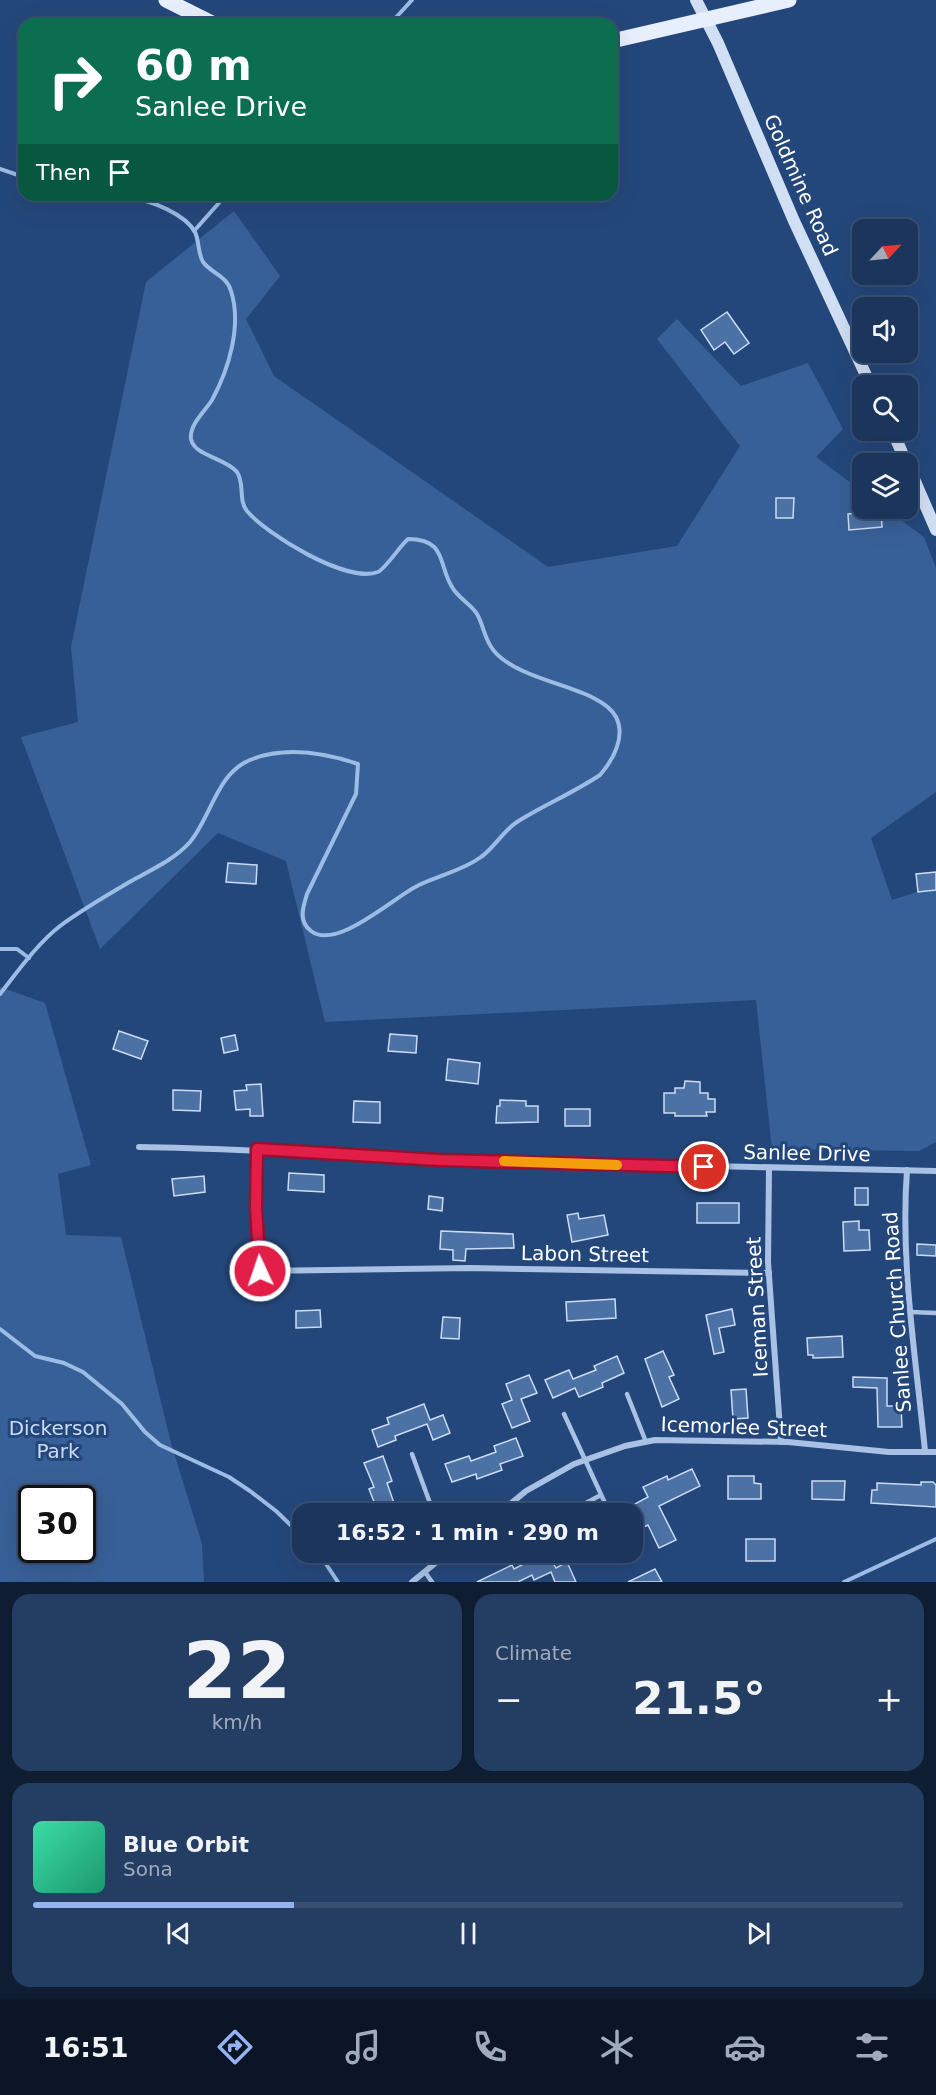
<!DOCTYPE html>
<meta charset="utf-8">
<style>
:root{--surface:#1b355c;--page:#243d62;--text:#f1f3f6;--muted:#a0abbb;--line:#395072;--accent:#95b2f1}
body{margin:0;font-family:"DejaVu Sans",sans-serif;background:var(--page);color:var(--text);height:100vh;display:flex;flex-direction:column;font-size:22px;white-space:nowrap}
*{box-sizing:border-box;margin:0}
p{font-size:20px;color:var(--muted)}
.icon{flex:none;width:33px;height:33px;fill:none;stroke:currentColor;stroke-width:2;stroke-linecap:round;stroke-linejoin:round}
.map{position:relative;height:1582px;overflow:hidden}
.details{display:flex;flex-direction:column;gap:12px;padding:12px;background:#0f1d33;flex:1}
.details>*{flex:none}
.banner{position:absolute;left:18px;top:18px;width:600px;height:183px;border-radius:18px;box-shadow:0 6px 24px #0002,0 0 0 2px var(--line);background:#0b6e4f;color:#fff;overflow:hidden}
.needle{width:39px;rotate:64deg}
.buttons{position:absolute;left:852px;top:219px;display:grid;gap:12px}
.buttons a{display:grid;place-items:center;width:66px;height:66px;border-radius:12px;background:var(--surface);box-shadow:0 6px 24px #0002,0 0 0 2px var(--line);font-size:30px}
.speed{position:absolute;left:18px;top:1485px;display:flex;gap:12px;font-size:30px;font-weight:700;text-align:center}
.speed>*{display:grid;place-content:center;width:78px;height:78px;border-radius:50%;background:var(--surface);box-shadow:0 6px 24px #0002,0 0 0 2px var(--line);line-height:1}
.speed .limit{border:3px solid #111;border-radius:9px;background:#fff;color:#111}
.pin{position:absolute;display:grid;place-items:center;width:51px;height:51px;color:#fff;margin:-26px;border:3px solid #fff;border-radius:50%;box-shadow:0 2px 6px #0007}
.me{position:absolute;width:66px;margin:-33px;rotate:357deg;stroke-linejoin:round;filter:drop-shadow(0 0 4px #0008)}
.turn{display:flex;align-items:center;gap:21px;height:126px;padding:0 18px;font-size:27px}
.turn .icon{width:78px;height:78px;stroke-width:2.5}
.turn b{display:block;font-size:42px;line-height:51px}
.then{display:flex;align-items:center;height:57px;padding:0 18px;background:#0003;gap:12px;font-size:22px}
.big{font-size:45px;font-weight:800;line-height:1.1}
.details .tile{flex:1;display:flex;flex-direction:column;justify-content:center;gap:9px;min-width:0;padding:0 21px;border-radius:18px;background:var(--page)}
.details .dial{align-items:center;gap:0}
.dial b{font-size:78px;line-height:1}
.song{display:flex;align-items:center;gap:18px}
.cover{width:72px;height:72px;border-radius:9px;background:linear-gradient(135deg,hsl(160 70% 55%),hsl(160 70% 35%))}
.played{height:6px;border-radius:3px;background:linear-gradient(90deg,var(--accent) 30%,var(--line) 30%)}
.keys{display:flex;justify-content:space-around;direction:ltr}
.heat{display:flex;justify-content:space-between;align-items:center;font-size:33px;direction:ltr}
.details .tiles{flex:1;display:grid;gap:12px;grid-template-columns:1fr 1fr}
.tile:last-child{grid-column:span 2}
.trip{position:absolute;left:292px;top:1503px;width:351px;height:60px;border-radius:18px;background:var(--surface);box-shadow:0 6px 24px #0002,0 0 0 2px var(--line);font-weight:800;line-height:60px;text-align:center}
.tab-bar{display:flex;height:96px;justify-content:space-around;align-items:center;background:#0b1525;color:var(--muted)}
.tab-bar .icon{width:42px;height:42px}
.tab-bar .selected{color:var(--accent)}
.tab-bar b{font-size:27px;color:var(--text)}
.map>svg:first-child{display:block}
.green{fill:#386098;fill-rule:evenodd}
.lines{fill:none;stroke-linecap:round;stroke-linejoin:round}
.stream{stroke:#9cbce5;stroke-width:4}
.building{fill:#4c71a4;stroke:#cadcf4;stroke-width:1.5}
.lane{stroke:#a8c1e4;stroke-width:4.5}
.street{stroke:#a8c1e4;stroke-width:6}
.secondary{stroke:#d1dff4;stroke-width:12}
.primary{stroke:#e8effc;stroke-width:15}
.route-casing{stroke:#92132f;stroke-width:15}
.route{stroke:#e11d48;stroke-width:10}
.slow{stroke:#f59e0b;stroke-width:10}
.labels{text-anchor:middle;stroke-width:6;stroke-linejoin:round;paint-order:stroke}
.street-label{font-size:20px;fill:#fff;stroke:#24477b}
.park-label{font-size:20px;fill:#cadcf4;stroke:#24477b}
</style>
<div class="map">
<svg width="936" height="1582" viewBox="0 0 936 1582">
<rect width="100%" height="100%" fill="#24477b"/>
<!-- green -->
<g class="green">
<polygon points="234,211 280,276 246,319 274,376 548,567 677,546 740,446 657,339 677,319 741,386 808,363 843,429 816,457 862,491 862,508 886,509 924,537 936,568 936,792 871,838 892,900 936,886 936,1142 919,1151 772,1149 756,1000 325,1022 286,861 218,833 100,949 21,737 78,722 71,647 146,282"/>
<path d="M0,987L45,1003L91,1165L58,1174L66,1235L121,1237L171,1443L202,1544L204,1582H0ZM32,1498H82V1550H32Z"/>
</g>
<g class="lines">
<!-- stream -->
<g class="stream">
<polyline points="390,24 412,0"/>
<polyline points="0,169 24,177"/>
<polyline points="194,231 226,195"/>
<polyline points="0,949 17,949 29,958"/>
<path d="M0,994C18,971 37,944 60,926C83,909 109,894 133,880C153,869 175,859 190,842C211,817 217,773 250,760C284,746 325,753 358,764L356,794L307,894C303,907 298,921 311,931C337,951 395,896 419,885C439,875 462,871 481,857C494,848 503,831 517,822C544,805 573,793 600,775C613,760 626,737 616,717C600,686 522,684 494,651C484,639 484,626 477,614C471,604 458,598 452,587C438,565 447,539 408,539C400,546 385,569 378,572C347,584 266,534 247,511C238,500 245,484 237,472C226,458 194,456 191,439C189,425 205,411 212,400C229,369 242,325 231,291C227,276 211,273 203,262C198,254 199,240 195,232C185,214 152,201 132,198C121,197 107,201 97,195"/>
<polyline points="0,1329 35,1356 64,1363 83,1372 122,1404 145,1432 160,1445 229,1477 250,1491 276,1511 303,1537"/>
<polyline points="318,1552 338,1582"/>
<polyline points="844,1582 936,1539"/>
</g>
</g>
<!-- building -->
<g class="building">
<polygon points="727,312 749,343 734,354 725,342 714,350 701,330"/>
<polygon points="776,498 794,498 793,518 776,518"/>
<polygon points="881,511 882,527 849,530 848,514"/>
<polygon points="228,863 257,865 256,884 226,882"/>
<polygon points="936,872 936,890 918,892 916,874"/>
<polygon points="119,1031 148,1041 141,1059 113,1049"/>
<polygon points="390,1034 417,1036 416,1053 388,1051"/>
<polygon points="235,1035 238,1050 224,1053 221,1038"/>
<polygon points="448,1059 480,1063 478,1084 446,1080"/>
<polygon points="685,1081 700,1082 700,1093 708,1093 708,1099 715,1099 715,1112 706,1112 707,1116 675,1116 675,1113 664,1113 664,1093 675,1093 675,1088 684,1088"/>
<polygon points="261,1084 263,1116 250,1116 250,1109 236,1110 234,1091 247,1090 246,1085"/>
<polygon points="173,1090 201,1091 200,1111 173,1110"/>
<polygon points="500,1100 526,1101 526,1106 538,1106 538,1122 496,1123 497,1106 500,1106"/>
<polygon points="354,1101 380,1102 380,1123 353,1122"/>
<rect x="565" y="1109" width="25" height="17"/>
<polygon points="289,1173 324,1175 324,1192 288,1190"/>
<polygon points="204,1176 205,1192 174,1196 172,1179"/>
<rect x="855" y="1188" width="13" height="17"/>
<polygon points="429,1196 443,1198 442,1211 428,1209"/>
<rect x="697" y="1203" width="42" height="20"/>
<polygon points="578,1213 579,1219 604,1215 608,1235 572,1242 567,1215"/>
<polygon points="859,1221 859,1230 869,1230 870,1250 844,1251 843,1222"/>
<polygon points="441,1231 513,1234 514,1248 466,1249 465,1261 453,1260 453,1250 440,1249"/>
<polygon points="917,1244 936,1245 936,1256 917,1255"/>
<polygon points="615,1299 616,1318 567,1321 566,1302"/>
<polygon points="732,1309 735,1325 719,1328 724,1352 714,1354 706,1315"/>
<polygon points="320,1310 321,1327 296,1328 296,1311"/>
<polygon points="443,1317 460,1318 459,1339 441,1338"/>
<polygon points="842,1336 843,1357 813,1358 813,1355 808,1355 807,1338"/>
<polygon points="663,1351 674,1375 669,1377 679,1399 662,1407 645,1359"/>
<polygon points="617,1356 624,1373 602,1383 603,1387 579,1397 575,1388 553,1398 545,1380 569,1370 573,1379 596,1370 594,1366"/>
<polygon points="529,1375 537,1393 521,1399 530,1421 512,1428 502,1404 512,1400 506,1384"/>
<polygon points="853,1377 887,1378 887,1406 901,1406 902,1427 878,1427 877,1388 853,1387"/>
<polygon points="746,1389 748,1418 733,1419 731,1390"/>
<polygon points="424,1404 430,1420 443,1415 450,1433 433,1440 427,1424 395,1436 396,1440 378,1447 372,1430 389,1424 387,1418"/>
<polygon points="516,1438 523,1456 500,1464 502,1470 477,1479 476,1474 452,1482 445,1464 469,1456 471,1461 496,1452 494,1446"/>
<polygon points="383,1456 392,1481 387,1483 395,1506 378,1512 369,1489 374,1487 364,1463"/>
<polygon points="692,1469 700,1486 659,1506 676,1540 659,1548 648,1525 644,1527 633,1505 648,1497 643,1487 667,1476 668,1480"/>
<polygon points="728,1476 754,1476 754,1483 761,1484 761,1499 728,1499"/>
<polygon points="812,1481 845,1481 844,1500 812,1499"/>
<polygon points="921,1482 933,1482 936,1485 936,1507 871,1503 872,1490 877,1490 877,1483 921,1485"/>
<rect x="746" y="1539" width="29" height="22"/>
<polygon points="547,1552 556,1568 567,1562 576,1582 555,1582 551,1572 534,1580 532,1575 518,1582 477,1582 512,1565 514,1569"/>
<polygon points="655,1569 662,1582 628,1582"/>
</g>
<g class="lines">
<!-- lane -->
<g class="lane">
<polyline points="911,1312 936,1313"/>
<polyline points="627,1394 646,1442"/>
<polyline points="564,1414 610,1514"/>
<polyline points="412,1454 434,1514"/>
<polyline points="565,1514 601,1495"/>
<polyline points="628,1552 630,1558"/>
<polyline points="425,1572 432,1582"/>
</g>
<!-- street -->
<g class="street">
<path d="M139,1147C240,1148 341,1156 442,1160C607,1165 771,1166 936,1171"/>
<polyline points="257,1149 256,1208 260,1271 470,1268 769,1273"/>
<polyline points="769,1169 768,1262 781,1442"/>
<path d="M907,1170C900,1264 916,1358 925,1451"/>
<polyline points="498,1514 526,1491 574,1464 625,1446 655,1440 788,1442 889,1452 936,1452"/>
<polyline points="412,1582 449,1552"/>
</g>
<!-- secondary -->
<g class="secondary">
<polyline points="696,0 718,43 794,221 871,386"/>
<polyline points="892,430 907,464"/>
<polyline points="908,465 936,530"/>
</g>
<!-- primary -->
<g class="primary">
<polyline points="166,0 214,24"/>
<polyline points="612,41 789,0"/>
</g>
</g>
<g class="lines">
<defs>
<polyline id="route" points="260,1271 256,1208 257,1149 439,1160 704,1167"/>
</defs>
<!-- route casing -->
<use href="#route" class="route-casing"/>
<!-- route -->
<use href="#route" class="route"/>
<!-- slow -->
<polyline class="slow" points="504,1161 617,1165"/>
</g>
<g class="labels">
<!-- street labels -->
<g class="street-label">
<text transform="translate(801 185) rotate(66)" y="7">Goldmine Road</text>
<text transform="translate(807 1153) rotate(1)" y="7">Sanlee Drive</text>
<text transform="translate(585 1254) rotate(1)" y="7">Labon Street</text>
<text transform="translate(757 1307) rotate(-93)" y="7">Iceman Street</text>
<text transform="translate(897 1312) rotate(-94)" y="7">Sanlee Church Road</text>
<text transform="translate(744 1427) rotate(2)" y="7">Icemorlee Street</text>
</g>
<!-- park labels -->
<g class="park-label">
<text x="58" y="1435">Dickerson<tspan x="58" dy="23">Park</tspan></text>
</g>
</g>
</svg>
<div class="buttons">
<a><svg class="needle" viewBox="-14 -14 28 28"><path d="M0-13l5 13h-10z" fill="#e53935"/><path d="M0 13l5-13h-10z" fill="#a0abbb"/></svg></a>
<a><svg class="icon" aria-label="sound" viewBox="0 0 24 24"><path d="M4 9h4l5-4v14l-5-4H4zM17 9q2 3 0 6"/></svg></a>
<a><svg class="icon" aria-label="search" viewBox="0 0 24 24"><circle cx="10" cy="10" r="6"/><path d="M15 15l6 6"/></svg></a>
<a><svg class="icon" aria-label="layers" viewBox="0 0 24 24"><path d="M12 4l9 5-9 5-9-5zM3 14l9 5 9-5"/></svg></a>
</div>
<div class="speed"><div class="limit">30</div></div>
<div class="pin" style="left:704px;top:1167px;background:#d93025"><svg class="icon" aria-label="arrive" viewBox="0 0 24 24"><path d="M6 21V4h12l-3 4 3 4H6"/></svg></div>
<svg class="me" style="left:260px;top:1271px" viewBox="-20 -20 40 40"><circle r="17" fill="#e11d48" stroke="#fff" stroke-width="3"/><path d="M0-11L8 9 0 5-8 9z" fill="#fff"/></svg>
<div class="trip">16:52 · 1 min · 290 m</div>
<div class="banner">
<div class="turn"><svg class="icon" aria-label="right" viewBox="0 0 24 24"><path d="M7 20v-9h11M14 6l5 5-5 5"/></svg><div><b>60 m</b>Sanlee Drive</div></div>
<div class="then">Then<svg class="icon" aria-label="arrive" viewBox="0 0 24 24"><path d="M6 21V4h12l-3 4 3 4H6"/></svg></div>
</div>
</div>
<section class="details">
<div class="tiles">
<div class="tile dial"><b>22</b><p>km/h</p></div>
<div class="tile"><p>Climate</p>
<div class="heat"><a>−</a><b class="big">21.5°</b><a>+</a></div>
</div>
<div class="tile">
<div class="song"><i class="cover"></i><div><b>Blue Orbit</b><p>Sona</p></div></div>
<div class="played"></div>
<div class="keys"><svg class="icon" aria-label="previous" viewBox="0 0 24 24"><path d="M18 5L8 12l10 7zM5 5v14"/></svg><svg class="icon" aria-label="pause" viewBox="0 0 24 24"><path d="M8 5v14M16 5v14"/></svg><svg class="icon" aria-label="next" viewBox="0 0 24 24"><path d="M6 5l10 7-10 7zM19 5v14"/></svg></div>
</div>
</div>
</section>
<nav class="tab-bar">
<b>16:51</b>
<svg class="icon selected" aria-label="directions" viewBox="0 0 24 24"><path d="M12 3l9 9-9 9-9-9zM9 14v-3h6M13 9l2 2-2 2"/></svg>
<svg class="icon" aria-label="music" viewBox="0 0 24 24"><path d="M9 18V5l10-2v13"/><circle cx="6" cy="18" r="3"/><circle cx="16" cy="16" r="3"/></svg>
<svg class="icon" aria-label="phone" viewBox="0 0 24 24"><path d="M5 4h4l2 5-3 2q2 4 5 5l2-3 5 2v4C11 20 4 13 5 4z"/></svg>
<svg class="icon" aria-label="climate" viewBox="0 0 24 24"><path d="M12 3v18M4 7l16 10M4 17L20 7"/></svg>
<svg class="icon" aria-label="car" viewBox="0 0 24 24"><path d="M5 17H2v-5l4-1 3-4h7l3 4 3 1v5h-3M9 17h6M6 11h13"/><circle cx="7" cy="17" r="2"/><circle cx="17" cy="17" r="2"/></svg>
<svg class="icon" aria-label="filters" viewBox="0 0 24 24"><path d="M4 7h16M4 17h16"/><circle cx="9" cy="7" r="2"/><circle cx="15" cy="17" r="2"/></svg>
</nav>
